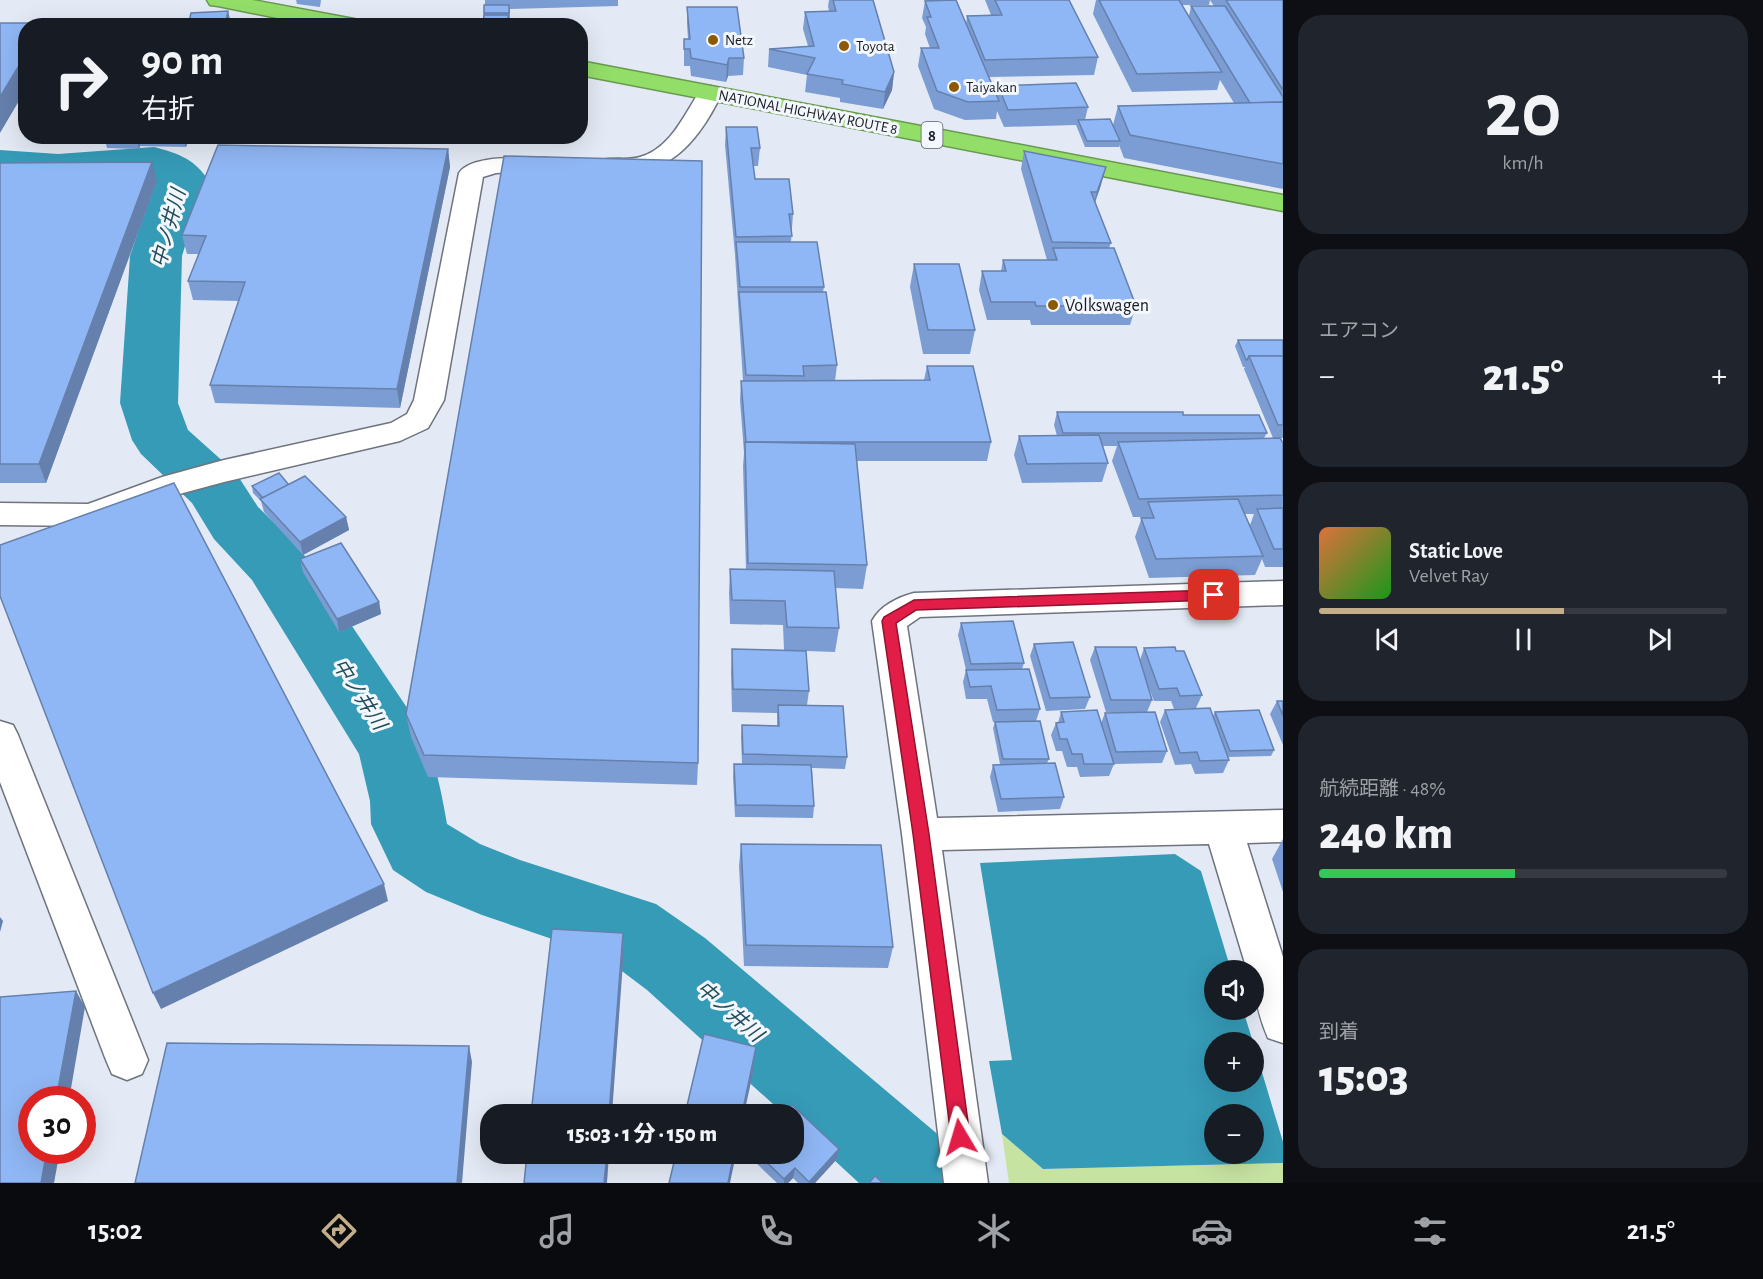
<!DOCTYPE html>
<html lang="ja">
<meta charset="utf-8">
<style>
:root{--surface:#171b24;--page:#20242c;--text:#f1f3f6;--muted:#9ea1a6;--line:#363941;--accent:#c4ae8a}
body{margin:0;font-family:"Alegreya Sans","Noto Sans JP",sans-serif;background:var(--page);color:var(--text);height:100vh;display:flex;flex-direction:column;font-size:22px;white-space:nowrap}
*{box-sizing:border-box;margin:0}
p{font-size:20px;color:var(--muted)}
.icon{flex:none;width:33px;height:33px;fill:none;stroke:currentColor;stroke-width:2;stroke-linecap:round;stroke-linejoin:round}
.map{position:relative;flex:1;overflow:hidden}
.panel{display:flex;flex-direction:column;gap:15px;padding:15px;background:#0d0f14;width:480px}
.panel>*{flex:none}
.banner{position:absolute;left:18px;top:18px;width:570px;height:126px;border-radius:24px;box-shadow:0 6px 24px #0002;background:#171b24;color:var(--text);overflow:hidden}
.tools{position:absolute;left:1204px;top:960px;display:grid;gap:12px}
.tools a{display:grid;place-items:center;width:60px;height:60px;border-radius:50%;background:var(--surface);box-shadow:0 6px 24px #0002;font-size:30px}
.speed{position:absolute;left:18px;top:1086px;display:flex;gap:12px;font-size:30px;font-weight:700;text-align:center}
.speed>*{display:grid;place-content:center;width:78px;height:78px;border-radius:50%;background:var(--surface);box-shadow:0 6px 24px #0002;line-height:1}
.speed .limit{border:9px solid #d22;background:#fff;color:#111}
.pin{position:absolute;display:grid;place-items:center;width:51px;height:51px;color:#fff;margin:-26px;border-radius:12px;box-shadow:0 3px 9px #0006}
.me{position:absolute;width:66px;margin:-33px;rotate:353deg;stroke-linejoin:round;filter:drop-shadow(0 0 4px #0008)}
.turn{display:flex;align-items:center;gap:21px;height:126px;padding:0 24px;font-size:27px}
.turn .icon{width:78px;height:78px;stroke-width:2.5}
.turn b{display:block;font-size:42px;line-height:51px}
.big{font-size:45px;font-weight:800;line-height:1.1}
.panel .tile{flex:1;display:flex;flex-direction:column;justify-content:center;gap:9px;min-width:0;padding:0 21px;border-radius:24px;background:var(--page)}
.panel .dial{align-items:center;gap:0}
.dial b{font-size:78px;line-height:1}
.song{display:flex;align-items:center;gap:18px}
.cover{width:72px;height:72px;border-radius:9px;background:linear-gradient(135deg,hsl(20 70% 55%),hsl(120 70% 35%))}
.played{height:6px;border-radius:3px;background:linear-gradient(90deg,var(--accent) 60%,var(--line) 60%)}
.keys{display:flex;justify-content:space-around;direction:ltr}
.heat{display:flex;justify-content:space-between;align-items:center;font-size:33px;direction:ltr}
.charge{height:9px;border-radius:4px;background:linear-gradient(90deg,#34c759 48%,var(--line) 0)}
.trip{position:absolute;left:480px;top:1104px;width:324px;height:60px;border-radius:24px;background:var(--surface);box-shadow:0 6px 24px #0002;font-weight:800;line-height:60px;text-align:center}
.dock{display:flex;height:96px;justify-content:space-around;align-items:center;background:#090b0e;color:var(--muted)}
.dock .icon{width:42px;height:42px}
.dock .current{color:var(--accent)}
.dock b{font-size:27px;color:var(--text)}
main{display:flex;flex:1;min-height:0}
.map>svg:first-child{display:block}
.green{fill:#c7e3a1}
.water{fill:#369bb7;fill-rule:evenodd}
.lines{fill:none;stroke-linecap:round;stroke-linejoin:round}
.river{fill:#369bb7;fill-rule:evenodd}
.minor-casing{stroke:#6e737d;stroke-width:3}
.highway-casing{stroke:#68994f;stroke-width:3}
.minor{fill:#fff;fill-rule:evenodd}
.highway{fill:#93de69;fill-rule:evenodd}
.wall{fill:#7c9dd3;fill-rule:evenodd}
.shaded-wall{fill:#6580ac}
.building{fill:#90b7f5;stroke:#6580ac;stroke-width:1.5}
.route{fill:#e11d48;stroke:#92132f;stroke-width:1.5}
.poi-dot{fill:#8c5905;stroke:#f3f7fe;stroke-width:2}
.labels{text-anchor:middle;stroke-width:6;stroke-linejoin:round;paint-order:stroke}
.far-poi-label{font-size:15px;fill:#181a1e;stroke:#f3f7fe;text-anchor:start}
.far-street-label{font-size:15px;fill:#181a1e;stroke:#f3f7fe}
.shield{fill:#f3f7fe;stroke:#5a5c61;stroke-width:1.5}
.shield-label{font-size:16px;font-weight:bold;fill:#181a1e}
.poi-label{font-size:18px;fill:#181a1e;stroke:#f3f7fe;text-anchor:start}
.water-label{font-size:20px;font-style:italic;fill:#234d5a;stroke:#f3f7fe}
</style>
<main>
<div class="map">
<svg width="1283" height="1183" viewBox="0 0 1283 1183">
<rect width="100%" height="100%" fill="#e4eaf5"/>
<!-- green -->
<polygon class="green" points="1002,1134 1043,1169 1283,1163 1283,1183 1009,1183"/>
<!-- water -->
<path class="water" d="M1175,854L1201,871L1231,970H1215V1010H1243L1253,1042H1215V1082H1254V1046L1283,1142V1163L1043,1169L1002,1134L989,1061L1012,1060L980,863ZM1215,1114H1254V1154H1215Z"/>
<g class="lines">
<!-- river -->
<path class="river" d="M154,147C176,153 193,158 206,177L182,256L178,403L188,430L236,473L258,507L298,546L420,727C435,758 441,790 447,824L480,844L520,860L656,904L705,938L954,1148L967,1180L965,1183H859L794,1123V1114H784L647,990L602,956L482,915L426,892L393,870L371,824L370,801L359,754L252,580L214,539L192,503L141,454L132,440L120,403L130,256L155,181L148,177L58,184L0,180V150L58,154Z"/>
<defs>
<g id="minor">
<path d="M710,86L718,88L722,93C698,143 663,185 602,170L599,165L602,160C615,157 628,161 640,157C672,148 685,112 702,88Z"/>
<path d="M547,158L556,160L559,165L556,170L496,173L483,177L444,400L428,428L400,441L224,482L183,493L90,526L0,525V503L88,504L162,477L224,460L391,423L407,414L414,400L459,173C472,154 526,158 547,158Z"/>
<path d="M1283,581V605L920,617L907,626L937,818L1283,810V842L1247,843L1283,957V1043L1268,1038C1258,1015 1254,995 1254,970H1247L1209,844L942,850L988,1183H944L902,834L872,621C880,606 898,597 914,593Z"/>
<polygon points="0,721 13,725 18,735 148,1060 142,1074 127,1080 112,1074 106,1060 0,782"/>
</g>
<g id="highway">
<polygon points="207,0 252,0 354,19 362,21 365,26 317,26 218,6 210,5"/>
<polygon points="580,61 1283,195 1283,211 580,75"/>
</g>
</defs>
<!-- minor casing -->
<use href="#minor" class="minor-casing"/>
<!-- highway casing -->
<use href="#highway" class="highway-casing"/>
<!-- minor -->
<use href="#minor" class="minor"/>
<!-- highway -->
<use href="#highway" class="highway"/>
</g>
<!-- wall -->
<g class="wall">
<polygon points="296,0 321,0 320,7 297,4"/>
<polygon points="485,0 618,0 618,6 510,9 510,19 483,26 484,5 485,5"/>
<polygon points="829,0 873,0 894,72 892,90 883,109 840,102 840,98 805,92 807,75 768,67 769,49 808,46 803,29 805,12 829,11 828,6"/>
<path d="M929,0H956L966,24L967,16L991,15L985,0H1069L1098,57L1094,75L989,77L996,94L998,86L1088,107L1085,120L1113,125L1118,106L1234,103L1220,80L1217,90L1132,92L1093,14L1096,0H1283V189L1124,158L1119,145V147H1085L1076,125L1004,127L997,111L996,119L965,120L934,109L918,66L921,48H930L925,34L926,27L922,18L925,1ZM1210,0L1214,6H1191L1189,16L1182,5H1209Z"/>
<polygon points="687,7 744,58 743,75 728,76 726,82 691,76 690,66 684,66 684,39 688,39 687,24"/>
<polygon points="726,127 760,148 758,166 753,166 755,179 793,214 791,242 824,287 823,292 837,365 835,381 924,380 927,366 991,442 987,461 857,461 867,565 863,589 835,588 839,628 835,652 806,651 809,691 807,705 847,757 845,769 812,768 814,806 813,818 735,817 733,777 734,764 742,764 741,737 742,725 777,726 777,713 732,712 731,673 732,649 784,650 783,625 730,624 729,593 730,569 746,570 743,466 744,453 740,400 741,381 743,381 735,255 725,145"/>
<polygon points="104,136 190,136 186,147 140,146 139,149 107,148"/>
<polygon points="314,136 368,136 368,140 314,141"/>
<polygon points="369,136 453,136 453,141 370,144"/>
<polygon points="494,136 532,136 494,137"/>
<polygon points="448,149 450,167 400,408 215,403 210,385 239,301 193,300 188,281 199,254 187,254 182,235"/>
<polygon points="1024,151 1101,185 1095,203 1111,243 1109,248 1136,306 1130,325 1031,325 1030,320 987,320 979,290 982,271 1001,271 1003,260 1047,260 1021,169"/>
<polygon points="0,163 157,181 46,483 0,483"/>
<polygon points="914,264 975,330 970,354 923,354 910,287"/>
<polygon points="1238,340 1283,340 1283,438 1273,438 1244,369 1245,367 1243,367 1235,346"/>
<path d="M1057,412L1183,415L1267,433L1264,438L1283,443V567H1265L1262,559L1255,575L1149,578L1135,537L1142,517H1133L1112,461L1117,446H1103L1108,463L1102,482L1022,483L1014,455L1019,436H1057L1054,425ZM1245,514H1254L1250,525Z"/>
<polygon points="289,485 346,517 349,530 303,555 264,512 261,501 253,493 252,486"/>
<polygon points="300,559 379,602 381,614 339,632 303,572"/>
<polygon points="961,623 1024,663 1022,669 1040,709 1036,721 1049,759 1047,763 1064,797 1060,809 998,812 990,777 993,765 1000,764 993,728 995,722 993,722 987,699 966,699 963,682 966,670 958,635"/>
<polygon points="1034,644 1090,697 1085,709 1046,711 1030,656"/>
<polygon points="1095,647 1140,660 1144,648 1176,651 1202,695 1196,708 1174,709 1171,701 1154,701 1146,681 1152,700 1147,712 1106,712 1090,660"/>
<polygon points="1277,701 1283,701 1283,745 1270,714"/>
<polygon points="1165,710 1213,716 1215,712 1274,750 1271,756 1228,757 1229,760 1223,773 1195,774 1191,764 1175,765 1160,722"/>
<polygon points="1061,712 1101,723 1105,713 1167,751 1162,763 1114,764 1109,776 1080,777 1077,767 1067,767 1062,751 1056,751 1051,735 1056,723 1058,723"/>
<polygon points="406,714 698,763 697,785 428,777 411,737"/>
<polygon points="1283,839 1283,892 1272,859"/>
<polygon points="741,844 893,947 888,968 744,966 739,866"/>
<polygon points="839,1149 837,1159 815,1183 798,1183 793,1178 788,1183 777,1183 755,1162 756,1155 755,1154 794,1154"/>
</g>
<!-- shaded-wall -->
<g class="shaded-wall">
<polygon points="228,11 231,23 230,26 225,26"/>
<polygon points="26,54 26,89 0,133 0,97"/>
<polygon points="729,58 728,76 726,82 727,65"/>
<polygon points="894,72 892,90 883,109 885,92"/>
<polygon points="136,136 137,136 140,146 139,149"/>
<polygon points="183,136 190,136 186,147"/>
<polygon points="448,149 450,167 400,408 397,389"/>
<polygon points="152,162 157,181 46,483 39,464"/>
<polygon points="1106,167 1101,185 1092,210 1097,192"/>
<polygon points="346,517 349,530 303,555 300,542"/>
<polygon points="379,602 381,614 339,632 337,619"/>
<polygon points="384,884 388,901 161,1009 153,993"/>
<polygon points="0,917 3,921 0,932"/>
<polygon points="623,933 623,962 612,1114 609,1114"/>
<polygon points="76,991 85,1007 69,1100 56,1100"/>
<polygon points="469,1046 472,1062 462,1183 457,1183"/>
<polygon points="756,1047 753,1073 744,1114 742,1114"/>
<polygon points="839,1149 837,1159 815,1183 809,1183"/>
<polygon points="47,1150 60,1150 54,1183 41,1183"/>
<polygon points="607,1154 609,1154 607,1183 604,1183"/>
<polygon points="734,1154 736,1154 730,1183 728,1183"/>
<polygon points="795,1168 793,1178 788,1183 784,1183 784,1179"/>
</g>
<!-- building -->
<g class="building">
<polygon points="833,0 873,0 894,72 885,92 842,84 843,80 807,74 815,58 769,49 814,46 805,12 836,11"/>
<polygon points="956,0 999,101 968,102 937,91 921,48 939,48 927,17 931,17 925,1"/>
<polygon points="995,0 1069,0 1098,57 985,60 967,16 1002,15"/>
<polygon points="1099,0 1179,0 1222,72 1137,74"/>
<polygon points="1226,0 1283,0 1283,90"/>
<rect x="484" y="5" width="25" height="8"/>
<polygon points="1191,6 1225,6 1283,97 1283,102 1250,103"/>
<polygon points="687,7 737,7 744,58 729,58 727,65 691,58 690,49 684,49 684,39 690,39"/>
<polygon points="228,11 225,26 188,26 191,13"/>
<polygon points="484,15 508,15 508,26 483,26"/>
<polygon points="0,23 44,23 42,26 26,26 26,54 0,97"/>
<polygon points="1076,83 1088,107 1008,110 998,86"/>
<polygon points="1283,102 1283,164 1130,135 1118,106"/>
<polygon points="1110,119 1120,141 1087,141 1078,120"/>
<polygon points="726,127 757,127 760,148 751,148 755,179 789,179 793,214 789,214 792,236 736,237"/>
<polygon points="218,145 448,149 397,389 210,385 245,282 188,281 206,236 182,235"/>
<polygon points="1024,151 1106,167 1097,192 1091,192 1111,243 1052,242"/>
<polygon points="504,156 702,161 698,763 424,755 406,714"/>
<polygon points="152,162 39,464 0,464 0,163"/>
<polygon points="736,242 817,242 824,287 740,287"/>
<polygon points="1053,248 1114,248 1136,306 1036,306 1035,302 991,302 982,271 1006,271 1003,260 1057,260"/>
<polygon points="914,264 959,264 975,330 928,330"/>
<polygon points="739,292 826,292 837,365 803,366 804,376 746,375"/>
<polygon points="1238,340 1283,340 1283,356 1249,356 1247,360 1246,360"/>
<polygon points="1249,356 1283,356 1283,425 1278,425"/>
<polygon points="927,366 973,366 991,442 746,442 741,381 930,380"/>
<polygon points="1057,412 1183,412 1183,415 1259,415 1267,433 1063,433"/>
<polygon points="1099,435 1108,463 1027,464 1019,436"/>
<polygon points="1280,438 1283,443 1283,495 1139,499 1118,442"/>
<polygon points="745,442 855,444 867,565 748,563"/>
<polygon points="279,473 289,485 263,498 252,486"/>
<polygon points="305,476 346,517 300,542 260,499"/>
<polygon points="174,483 384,884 153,993 0,596 0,545"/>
<polygon points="1238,499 1263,556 1156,559 1141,518 1154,518 1148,502"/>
<polygon points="1283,508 1283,549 1274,549 1257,509"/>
<polygon points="341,543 379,602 337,619 300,559"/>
<polygon points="730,569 834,571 839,628 787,627 785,601 732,600"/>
<polygon points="1013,621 1024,663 971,664 961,623"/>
<polygon points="1073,642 1090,697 1050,698 1034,644"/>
<polygon points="1095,647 1136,647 1152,700 1111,700"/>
<polygon points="1175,647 1176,651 1184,651 1202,695 1180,696 1177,688 1159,689 1144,648"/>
<polygon points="732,649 806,651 809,691 733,689"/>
<polygon points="1029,669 1040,709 997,710 991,686 970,687 966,670"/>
<polygon points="1277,701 1283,701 1283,716"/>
<polygon points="778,705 843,706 847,757 743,754 742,725 779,726"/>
<polygon points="1210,708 1229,760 1200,761 1197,752 1180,753 1165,710"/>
<polygon points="1097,710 1114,764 1084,764 1082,754 1072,754 1067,739 1060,739 1056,723 1064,722 1061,712"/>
<polygon points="1259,710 1274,750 1230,751 1215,712"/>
<polygon points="1155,712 1167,751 1116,752 1105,713"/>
<polygon points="1040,721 1049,759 1003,759 995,722"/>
<polygon points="1055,763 1064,797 1001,799 993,765"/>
<polygon points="734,764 811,765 814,806 736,805"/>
<polygon points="741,844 881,845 893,947 746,945"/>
<polygon points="552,929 623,933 609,1114 531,1114"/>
<polygon points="76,991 56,1100 32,1100 32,1150 47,1150 41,1183 0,1183 0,997"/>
<polygon points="704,1034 756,1047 742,1114 685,1114"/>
<polygon points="167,1043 469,1046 457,1183 135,1183"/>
<polygon points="792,1105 839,1149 809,1182 795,1168 784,1179 758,1154 794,1154 794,1114 783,1114"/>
<polygon points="527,1154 607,1154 604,1183 524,1183"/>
<polygon points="676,1154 734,1154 728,1183 669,1183"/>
<polygon points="875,1176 883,1183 869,1183"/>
</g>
<!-- route -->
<polygon class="route" points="1214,590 1221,595 1214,600 916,610 896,623 929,834 970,1137 967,1143 960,1145 954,1143 951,1137 913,834 882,621 884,617 914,600"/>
<!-- markers -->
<g class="poi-dot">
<circle cx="713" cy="40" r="6"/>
<circle cx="844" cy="46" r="6"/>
<circle cx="954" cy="87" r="6"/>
<circle cx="1053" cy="305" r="6"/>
</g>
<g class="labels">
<!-- far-poi labels -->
<g class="far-poi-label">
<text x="725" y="45">Netz</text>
<text x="856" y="51">Toyota</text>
<text x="966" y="92">Taiyakan</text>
</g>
<!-- far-street labels -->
<g class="far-street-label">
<text transform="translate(808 112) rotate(11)" y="5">NATIONAL HIGHWAY ROUTE 8</text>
</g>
<!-- shield labels -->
<rect class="shield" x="921.5" y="122" width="21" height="26" rx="4.5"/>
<g class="shield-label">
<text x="932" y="141">8</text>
</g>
<!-- poi labels -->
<g class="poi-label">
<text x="1065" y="311">Volkswagen</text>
</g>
<!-- water labels -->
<g class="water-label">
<text transform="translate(168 228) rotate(-75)" y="7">中ノ井川</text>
<text transform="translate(360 694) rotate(57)" y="7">中ノ井川</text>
<text transform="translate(730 1011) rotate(41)" y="7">中ノ井川</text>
</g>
</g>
</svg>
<div class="tools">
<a><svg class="icon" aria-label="sound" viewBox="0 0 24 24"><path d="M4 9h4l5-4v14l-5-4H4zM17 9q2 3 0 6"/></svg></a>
<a>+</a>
<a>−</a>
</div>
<div class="speed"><div class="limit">30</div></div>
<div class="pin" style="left:1214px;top:595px;background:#d93025"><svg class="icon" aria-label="arrive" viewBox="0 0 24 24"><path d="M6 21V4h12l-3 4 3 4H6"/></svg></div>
<svg class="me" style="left:960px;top:1137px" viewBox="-20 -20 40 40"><path d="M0-17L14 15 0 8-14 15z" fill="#e11d48" stroke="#fff" stroke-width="4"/></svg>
<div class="trip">15:03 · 1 分 · 150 m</div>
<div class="banner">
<div class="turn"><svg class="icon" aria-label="right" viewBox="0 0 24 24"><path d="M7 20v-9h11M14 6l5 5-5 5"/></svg><div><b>90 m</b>右折</div></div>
</div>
</div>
<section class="panel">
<div class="tile dial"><b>20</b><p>km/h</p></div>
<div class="tile"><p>エアコン</p>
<div class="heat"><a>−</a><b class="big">21.5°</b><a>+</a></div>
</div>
<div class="tile">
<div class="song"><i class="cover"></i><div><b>Static Love</b><p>Velvet Ray</p></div></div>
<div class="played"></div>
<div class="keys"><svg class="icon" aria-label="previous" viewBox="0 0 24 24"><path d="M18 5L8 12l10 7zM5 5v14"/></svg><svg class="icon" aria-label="pause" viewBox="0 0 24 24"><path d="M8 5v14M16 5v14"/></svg><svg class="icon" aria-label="next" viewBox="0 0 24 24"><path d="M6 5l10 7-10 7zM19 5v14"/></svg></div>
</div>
<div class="tile"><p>航続距離 · 48%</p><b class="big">240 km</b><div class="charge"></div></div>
<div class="tile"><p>到着</p><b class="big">15:03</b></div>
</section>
</main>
<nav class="dock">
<b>15:02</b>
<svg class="icon current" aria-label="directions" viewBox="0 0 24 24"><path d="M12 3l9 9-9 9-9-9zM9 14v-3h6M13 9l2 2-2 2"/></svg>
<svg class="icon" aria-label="music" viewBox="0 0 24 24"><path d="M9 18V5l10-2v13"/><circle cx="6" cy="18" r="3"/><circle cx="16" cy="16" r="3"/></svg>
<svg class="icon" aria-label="phone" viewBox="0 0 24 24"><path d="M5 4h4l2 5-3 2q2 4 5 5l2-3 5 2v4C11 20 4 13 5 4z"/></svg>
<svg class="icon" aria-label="climate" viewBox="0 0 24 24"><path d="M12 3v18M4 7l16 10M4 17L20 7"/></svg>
<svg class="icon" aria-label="car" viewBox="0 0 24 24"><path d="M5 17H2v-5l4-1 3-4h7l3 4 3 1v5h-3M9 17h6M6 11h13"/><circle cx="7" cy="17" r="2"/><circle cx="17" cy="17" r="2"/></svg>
<svg class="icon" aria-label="filters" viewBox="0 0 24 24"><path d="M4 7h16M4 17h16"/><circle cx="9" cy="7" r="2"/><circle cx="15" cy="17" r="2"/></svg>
<b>21.5°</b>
</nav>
